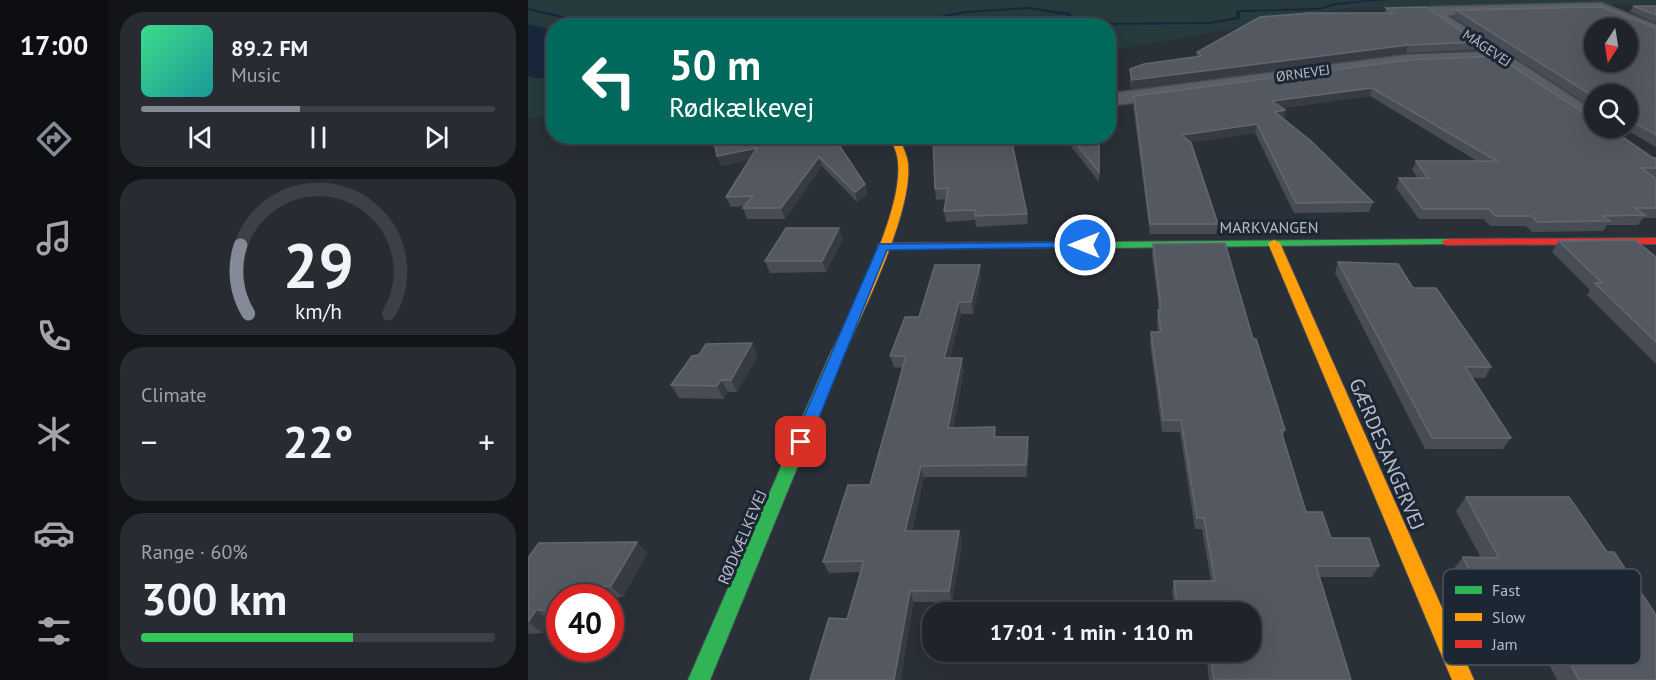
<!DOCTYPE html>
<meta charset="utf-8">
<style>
:root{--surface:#20242a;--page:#282c32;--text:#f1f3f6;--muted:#a2a4a8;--line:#3d4147;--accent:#848b96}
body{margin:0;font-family:"PT Sans",sans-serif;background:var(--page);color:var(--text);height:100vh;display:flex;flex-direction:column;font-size:22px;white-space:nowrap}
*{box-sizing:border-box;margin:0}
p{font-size:20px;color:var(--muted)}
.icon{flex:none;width:33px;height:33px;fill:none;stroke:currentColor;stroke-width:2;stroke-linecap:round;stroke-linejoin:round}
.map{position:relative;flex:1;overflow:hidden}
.side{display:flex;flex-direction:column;gap:12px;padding:12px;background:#121417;width:420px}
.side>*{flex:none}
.hud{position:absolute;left:18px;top:18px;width:570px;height:126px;border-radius:24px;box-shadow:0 6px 24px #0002,0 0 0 2px var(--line);background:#00695c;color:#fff;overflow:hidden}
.needle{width:39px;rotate:192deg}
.fabs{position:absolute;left:1056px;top:18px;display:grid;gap:12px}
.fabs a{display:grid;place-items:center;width:54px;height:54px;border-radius:50%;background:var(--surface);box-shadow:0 6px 24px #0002,0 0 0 2px var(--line);font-size:30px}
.speed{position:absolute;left:18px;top:584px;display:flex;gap:12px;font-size:30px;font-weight:700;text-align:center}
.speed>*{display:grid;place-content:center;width:78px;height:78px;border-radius:50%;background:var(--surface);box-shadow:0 6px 24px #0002,0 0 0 2px var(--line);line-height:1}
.speed .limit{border:9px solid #d22;background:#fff;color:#111}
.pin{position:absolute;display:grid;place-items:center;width:51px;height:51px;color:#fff;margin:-26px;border-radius:12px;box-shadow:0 3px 9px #0006}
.me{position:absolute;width:66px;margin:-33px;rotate:270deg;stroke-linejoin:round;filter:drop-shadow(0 0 4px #0008)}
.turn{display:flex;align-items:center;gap:21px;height:126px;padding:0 24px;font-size:27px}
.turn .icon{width:78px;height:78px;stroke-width:2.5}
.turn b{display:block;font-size:42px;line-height:51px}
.big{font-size:45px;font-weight:700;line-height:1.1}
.side .card{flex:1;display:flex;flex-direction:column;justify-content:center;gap:9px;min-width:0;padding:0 21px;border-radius:24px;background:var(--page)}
.side .dial{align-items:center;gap:0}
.dial svg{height:156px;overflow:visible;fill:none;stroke:var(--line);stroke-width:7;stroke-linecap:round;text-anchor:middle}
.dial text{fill:var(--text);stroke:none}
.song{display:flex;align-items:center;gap:18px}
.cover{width:72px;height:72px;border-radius:9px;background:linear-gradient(135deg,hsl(150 70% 55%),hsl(180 70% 35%))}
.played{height:6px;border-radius:3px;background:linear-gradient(90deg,var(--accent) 45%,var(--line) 45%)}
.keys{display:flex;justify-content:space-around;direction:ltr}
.heat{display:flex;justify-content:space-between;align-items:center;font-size:33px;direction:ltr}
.charge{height:9px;border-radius:4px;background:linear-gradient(90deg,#34c759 60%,var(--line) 0)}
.trip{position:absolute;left:394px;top:602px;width:339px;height:60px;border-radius:24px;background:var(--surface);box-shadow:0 6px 24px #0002,0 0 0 2px var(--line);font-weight:700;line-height:60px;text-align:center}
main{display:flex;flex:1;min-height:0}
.tab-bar{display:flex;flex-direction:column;width:108px;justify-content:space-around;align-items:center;background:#0d0e11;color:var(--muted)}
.tab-bar .icon{width:42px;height:42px}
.tab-bar .on{color:var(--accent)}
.tab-bar b{font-size:27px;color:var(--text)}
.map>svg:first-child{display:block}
.green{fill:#273a3e}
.water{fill:#19273c}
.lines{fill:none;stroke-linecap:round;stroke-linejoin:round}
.stream{fill:#19273c;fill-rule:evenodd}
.street-casing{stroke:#484c55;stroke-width:3}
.fast-casing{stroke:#484c55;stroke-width:2}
.slow-casing{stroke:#484c55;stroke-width:2}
.jam-casing{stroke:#484c55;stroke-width:2}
.street{fill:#5a5e66;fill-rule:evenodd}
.fast{fill:#30b455;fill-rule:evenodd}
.slow{fill:#ff9f0a;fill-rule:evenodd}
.jam{fill:#e5322d;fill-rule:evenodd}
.wall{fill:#474c55}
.shaded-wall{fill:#373c44}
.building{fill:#535861;stroke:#626872;stroke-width:1.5;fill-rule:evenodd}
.route{fill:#1a73e8;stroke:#114b97;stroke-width:1.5}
.labels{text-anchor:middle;stroke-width:6;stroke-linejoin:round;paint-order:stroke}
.far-street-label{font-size:14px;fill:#b4bcc9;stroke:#1d2633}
.street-label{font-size:16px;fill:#b4bcc9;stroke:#1d2633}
.near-street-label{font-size:20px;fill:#b4bcc9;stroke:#1d2633}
.key{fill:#1d2633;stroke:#4a5360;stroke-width:1.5}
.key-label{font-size:16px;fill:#b4bcc9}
</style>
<main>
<nav class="tab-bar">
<b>17:00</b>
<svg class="icon on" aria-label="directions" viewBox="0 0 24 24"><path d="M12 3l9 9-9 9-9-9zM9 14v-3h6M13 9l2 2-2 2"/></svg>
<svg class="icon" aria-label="music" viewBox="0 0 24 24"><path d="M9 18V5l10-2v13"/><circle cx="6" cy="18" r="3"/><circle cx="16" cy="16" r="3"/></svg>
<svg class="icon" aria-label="phone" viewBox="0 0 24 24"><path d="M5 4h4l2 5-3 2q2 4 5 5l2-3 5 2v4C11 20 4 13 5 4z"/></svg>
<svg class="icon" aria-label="climate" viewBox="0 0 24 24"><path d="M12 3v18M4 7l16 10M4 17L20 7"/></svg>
<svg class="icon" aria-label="car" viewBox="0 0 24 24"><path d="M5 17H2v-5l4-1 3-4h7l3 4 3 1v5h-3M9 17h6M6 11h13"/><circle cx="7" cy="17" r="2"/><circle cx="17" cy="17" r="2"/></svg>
<svg class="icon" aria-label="filters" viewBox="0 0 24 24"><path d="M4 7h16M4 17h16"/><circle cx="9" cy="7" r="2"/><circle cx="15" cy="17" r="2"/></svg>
</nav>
<section class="side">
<div class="card">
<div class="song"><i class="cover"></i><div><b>89.2 FM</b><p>Music</p></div></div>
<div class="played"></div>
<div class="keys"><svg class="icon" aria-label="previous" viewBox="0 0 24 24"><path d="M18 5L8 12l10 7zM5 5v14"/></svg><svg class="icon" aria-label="pause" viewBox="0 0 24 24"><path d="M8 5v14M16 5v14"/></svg><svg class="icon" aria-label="next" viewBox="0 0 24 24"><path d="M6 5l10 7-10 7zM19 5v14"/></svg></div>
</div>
<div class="card dial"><svg viewBox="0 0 100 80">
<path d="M14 69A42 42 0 1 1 86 69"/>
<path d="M14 69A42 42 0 0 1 10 34" stroke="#848b96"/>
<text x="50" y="56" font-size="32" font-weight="700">29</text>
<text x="50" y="72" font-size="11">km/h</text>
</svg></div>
<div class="card"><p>Climate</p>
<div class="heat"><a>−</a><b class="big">22°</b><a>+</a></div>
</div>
<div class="card"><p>Range · 60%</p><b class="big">300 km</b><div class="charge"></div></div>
</section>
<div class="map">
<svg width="1128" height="680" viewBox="0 0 1128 680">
<rect width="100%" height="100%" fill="#2a3038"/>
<!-- green -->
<polygon class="green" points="0,0 1128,0 1128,4 1076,5 1054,3 821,8 581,51 580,26 26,26 25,113 0,119"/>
<!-- water -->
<polygon class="water" points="0,24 25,30 25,75 11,79 0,76"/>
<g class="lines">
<!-- stream -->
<g class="stream">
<polygon points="841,0 858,0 807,5 791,10 712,12 712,19 681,24 553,25 538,15 501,9 437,13 374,26 362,26 437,11 501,7 541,13 554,23 681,22 708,17 708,11 710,10 791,8 807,3"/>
<polygon points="0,8 76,25 78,26 68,26 0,10"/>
<polygon points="182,22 202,26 118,26 120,25"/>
</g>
<defs>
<polygon id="street" points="1073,3 1128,25 1128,34 1071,11 918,15 1066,111 1066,126 1059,124 967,61 878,65 580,106 580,94 878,55 953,52 898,14 898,8 903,7"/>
<g id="fast">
<polygon points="919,239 923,240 923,244 578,248 572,245 578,242"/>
<polygon points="306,356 313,361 182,680 160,680 299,361"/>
</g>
<g id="slow">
<path d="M362,136H370C374,145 379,154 380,163C385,213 334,313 313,361L306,366L299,361C321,314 375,213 370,163C370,154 365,145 362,136Z"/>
<polygon points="746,240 752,243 946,680 924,680 740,243"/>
</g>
<g id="jam">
<polygon points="1128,238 1128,244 919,245 913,242 919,239"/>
<polygon points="578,242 582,243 582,247 355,249 349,246 355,243"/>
</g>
</defs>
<!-- street casing -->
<use href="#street" class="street-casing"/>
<!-- fast casing -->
<use href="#fast" class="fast-casing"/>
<!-- slow casing -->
<use href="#slow" class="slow-casing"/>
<!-- jam casing -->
<use href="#jam" class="jam-casing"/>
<!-- street -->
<use href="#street" class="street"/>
<!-- fast -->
<use href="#fast" class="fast"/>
<!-- slow -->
<use href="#slow" class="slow"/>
<!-- jam -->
<use href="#jam" class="jam"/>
</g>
<!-- wall -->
<g class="wall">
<polygon points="1105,6 1128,6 1128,23 1102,12"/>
<polygon points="858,8 949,42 946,50 878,53 603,89 602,77 602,69 668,57 669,52 856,13"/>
<polygon points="928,10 1128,28 1128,147 1095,128 1100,128 1100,94 1066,94 1066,109 925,17"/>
<polygon points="881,60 1128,158 1128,178 1126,178 1128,179 1128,218 1115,218 1110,225 1079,225 1075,231 1004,232 998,226 962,226 956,219 891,219 868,188 871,178 890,178 884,170 888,161 949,161 842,96 754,108 757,110 756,119 845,202 841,212 766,213 727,133 663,142 690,224 688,234 622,234 605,105 606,96"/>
<polygon points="174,136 305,136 337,184 339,194 329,202 294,166 257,219 219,219 215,208 217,206 203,207 198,197 222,160 193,166 189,156 187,143 178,145"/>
<polygon points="405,136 482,136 480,137 499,214 500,224 448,227 447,220 418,222 416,211 418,199 408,200 407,189"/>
<polygon points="535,136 571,136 571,182"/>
<polygon points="315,239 298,272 242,273 237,261"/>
<polygon points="1031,241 1128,257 1128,364 1059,295 1062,290 1024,252"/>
<polygon points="625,244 725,339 757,430 755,436 778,512 803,538 851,566 844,577 792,577 823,680 681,680 679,662 653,663 651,651 723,651 723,612 647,612 644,591 646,581 683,581 674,529 667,529 652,432 634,432 622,344 623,332 630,332 629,322 630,310 631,310 624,255"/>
<polygon points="810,262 885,288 963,367 957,378 944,378 983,438 975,449 897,449 807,273"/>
<polygon points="453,276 445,314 433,314 422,358 436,370 425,428 467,427 468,437 501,449 499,477 396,477 384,531 431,531 434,542 424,602 386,602 319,619 332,572 301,573 295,562 342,485 374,368 366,367 362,356 391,317"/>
<polygon points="230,355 209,392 200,392 196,399 151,398 143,385"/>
<polygon points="938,497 1128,680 1029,680 1012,646 958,646 924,571 935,557 953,558 928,511"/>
<polygon points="119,553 95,597 32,597 32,621 22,621 15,633 0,634 0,558"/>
</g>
<!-- shaded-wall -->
<g class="shaded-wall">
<polygon points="880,45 878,53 603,89 604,80"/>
<polygon points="844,88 842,96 743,109 744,101"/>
<polygon points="757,110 756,119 747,112"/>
<polygon points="729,124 727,133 653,144 654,135"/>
<polygon points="174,136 186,136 188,143 178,145"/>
<polygon points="229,148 233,158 193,166 189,156"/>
<polygon points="291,157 294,166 257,219 253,208"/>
<polygon points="337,184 339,194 329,202 327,192"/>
<polygon points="311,228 315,239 298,272 294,261"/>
<polygon points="452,265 453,276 445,314 443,302"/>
<polygon points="431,302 433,314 419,370 416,358"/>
<polygon points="224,343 230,355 209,392 203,380"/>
<polygon points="434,358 436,370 422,440 420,428"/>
<polygon points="193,380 200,392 196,399 189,386"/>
<polygon points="500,437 501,449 499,477 498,465"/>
<polygon points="393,466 396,477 381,543 377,531"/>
<polygon points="431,531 434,542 424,602 421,591"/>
<polygon points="109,542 119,553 95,597 83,586"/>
<polygon points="56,586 68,597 49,597"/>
<polygon points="382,591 386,602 373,680 366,680"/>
<polygon points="8,610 22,621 15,633 0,622"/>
</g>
<!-- building -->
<g class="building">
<polygon points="1105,6 1128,6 1128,15"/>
<polygon points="898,7 949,42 880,45 604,80 602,69 616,64 674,56 669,52 732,17 781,13 864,13 858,8"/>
<path d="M1074,7L1128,28V135L1100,119V94H1066V97L928,10ZM1066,28H1100V62H1066Z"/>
<polygon points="969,56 1062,117 1066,118 1066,128 1082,128 1125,158 1128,158 1128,168 1113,168 1128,179 1128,208 1107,208 1117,215 1075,216 1082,221 1009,222 1004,216 967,216 961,209 895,209 871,178 900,178 888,161 969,161 844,88 744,101 757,110 747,112 783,141 845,202 768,203 729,124 654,135 663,143 690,224 622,224 606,96 881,60"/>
<polygon points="185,136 305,136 337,184 327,192 291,157 253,208 215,208 225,196 198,197 229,148 189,156"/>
<polygon points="405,136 480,136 484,143 499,214 447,216 447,210 416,211 420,188 407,189"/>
<polygon points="542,136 571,136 571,172"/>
<polygon points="258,228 311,228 294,261 237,261"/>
<polygon points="1107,240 1128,257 1128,342 1067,283 1074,283 1031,241"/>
<polygon points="697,243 725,339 728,339 757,430 753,431 778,512 794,512 803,538 841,538 851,566 788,566 823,680 686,680 682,652 655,653 655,651 723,651 723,612 650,612 646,581 687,581 676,518 669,518 653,420 635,420 623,332 633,332 630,310 632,310 632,300 625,244"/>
<polygon points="810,262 870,264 885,288 908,288 963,367 937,367 983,438 904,438"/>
<polygon points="407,265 452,265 443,302 431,302 416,358 434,358 420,428 467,427 466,437 500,437 498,465 393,466 377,531 431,531 421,591 382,591 366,680 282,680 301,618 319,619 336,561 295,562 320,485 342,485 378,356 362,356 377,317 391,317"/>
<polygon points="224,343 203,380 193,380 189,386 143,385 164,356 171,355 178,344"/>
<polygon points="938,497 1041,497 1079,552 1086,552 1128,615 1128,680 1051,680 1026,634 971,634 935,557 971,558"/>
<polygon points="109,542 83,586 56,586 49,597 32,597 32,610 8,610 0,622 0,558 11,543"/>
</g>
<!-- route -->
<polygon class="route" points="557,242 561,243 561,247 359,250 281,442 279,447 268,447 265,442 351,244"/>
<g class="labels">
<!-- far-street labels -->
<g class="far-street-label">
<text transform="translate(959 48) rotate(34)" y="5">MÅGEVEJ</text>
<text transform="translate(775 73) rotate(-8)" y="5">ØRNEVEJ</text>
</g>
<!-- street labels -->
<g class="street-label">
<text x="741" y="233">MARKVANGEN</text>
<text transform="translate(214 537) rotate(-67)" y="6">RØDKÆLKEVEJ</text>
</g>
<!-- near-street labels -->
<g class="near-street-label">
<text transform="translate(859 454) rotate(67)" y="7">GÆRDESANGERVEJ</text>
</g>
</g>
<!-- legend -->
<rect x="915" y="569" width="198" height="96" rx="9" class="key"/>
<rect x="927" y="586" width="27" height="8" fill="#30b455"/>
<rect x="927" y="613" width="27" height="8" fill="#ff9f0a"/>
<rect x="927" y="640" width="27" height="8" fill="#e5322d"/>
<g class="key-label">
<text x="964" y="596">Fast</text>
<text x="964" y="623">Slow</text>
<text x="964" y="650">Jam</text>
</g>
</svg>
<div class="fabs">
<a><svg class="needle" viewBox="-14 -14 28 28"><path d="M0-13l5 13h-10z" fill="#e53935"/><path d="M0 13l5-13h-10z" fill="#a2a4a8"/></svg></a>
<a><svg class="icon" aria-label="search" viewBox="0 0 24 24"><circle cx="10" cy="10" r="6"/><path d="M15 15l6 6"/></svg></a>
</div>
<div class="speed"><div class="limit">40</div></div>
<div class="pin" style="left:273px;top:442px;background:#d93025"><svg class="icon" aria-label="arrive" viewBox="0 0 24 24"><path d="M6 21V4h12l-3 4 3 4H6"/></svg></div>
<svg class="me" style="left:557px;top:245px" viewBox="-20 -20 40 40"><circle r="17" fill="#1a73e8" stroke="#fff" stroke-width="3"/><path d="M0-11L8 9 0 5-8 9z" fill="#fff"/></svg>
<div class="trip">17:01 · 1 min · 110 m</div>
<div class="hud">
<div class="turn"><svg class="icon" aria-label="left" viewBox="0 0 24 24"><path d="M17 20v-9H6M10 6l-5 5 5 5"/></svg><div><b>50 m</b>Rødkælkevej</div></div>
</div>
</div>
</main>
